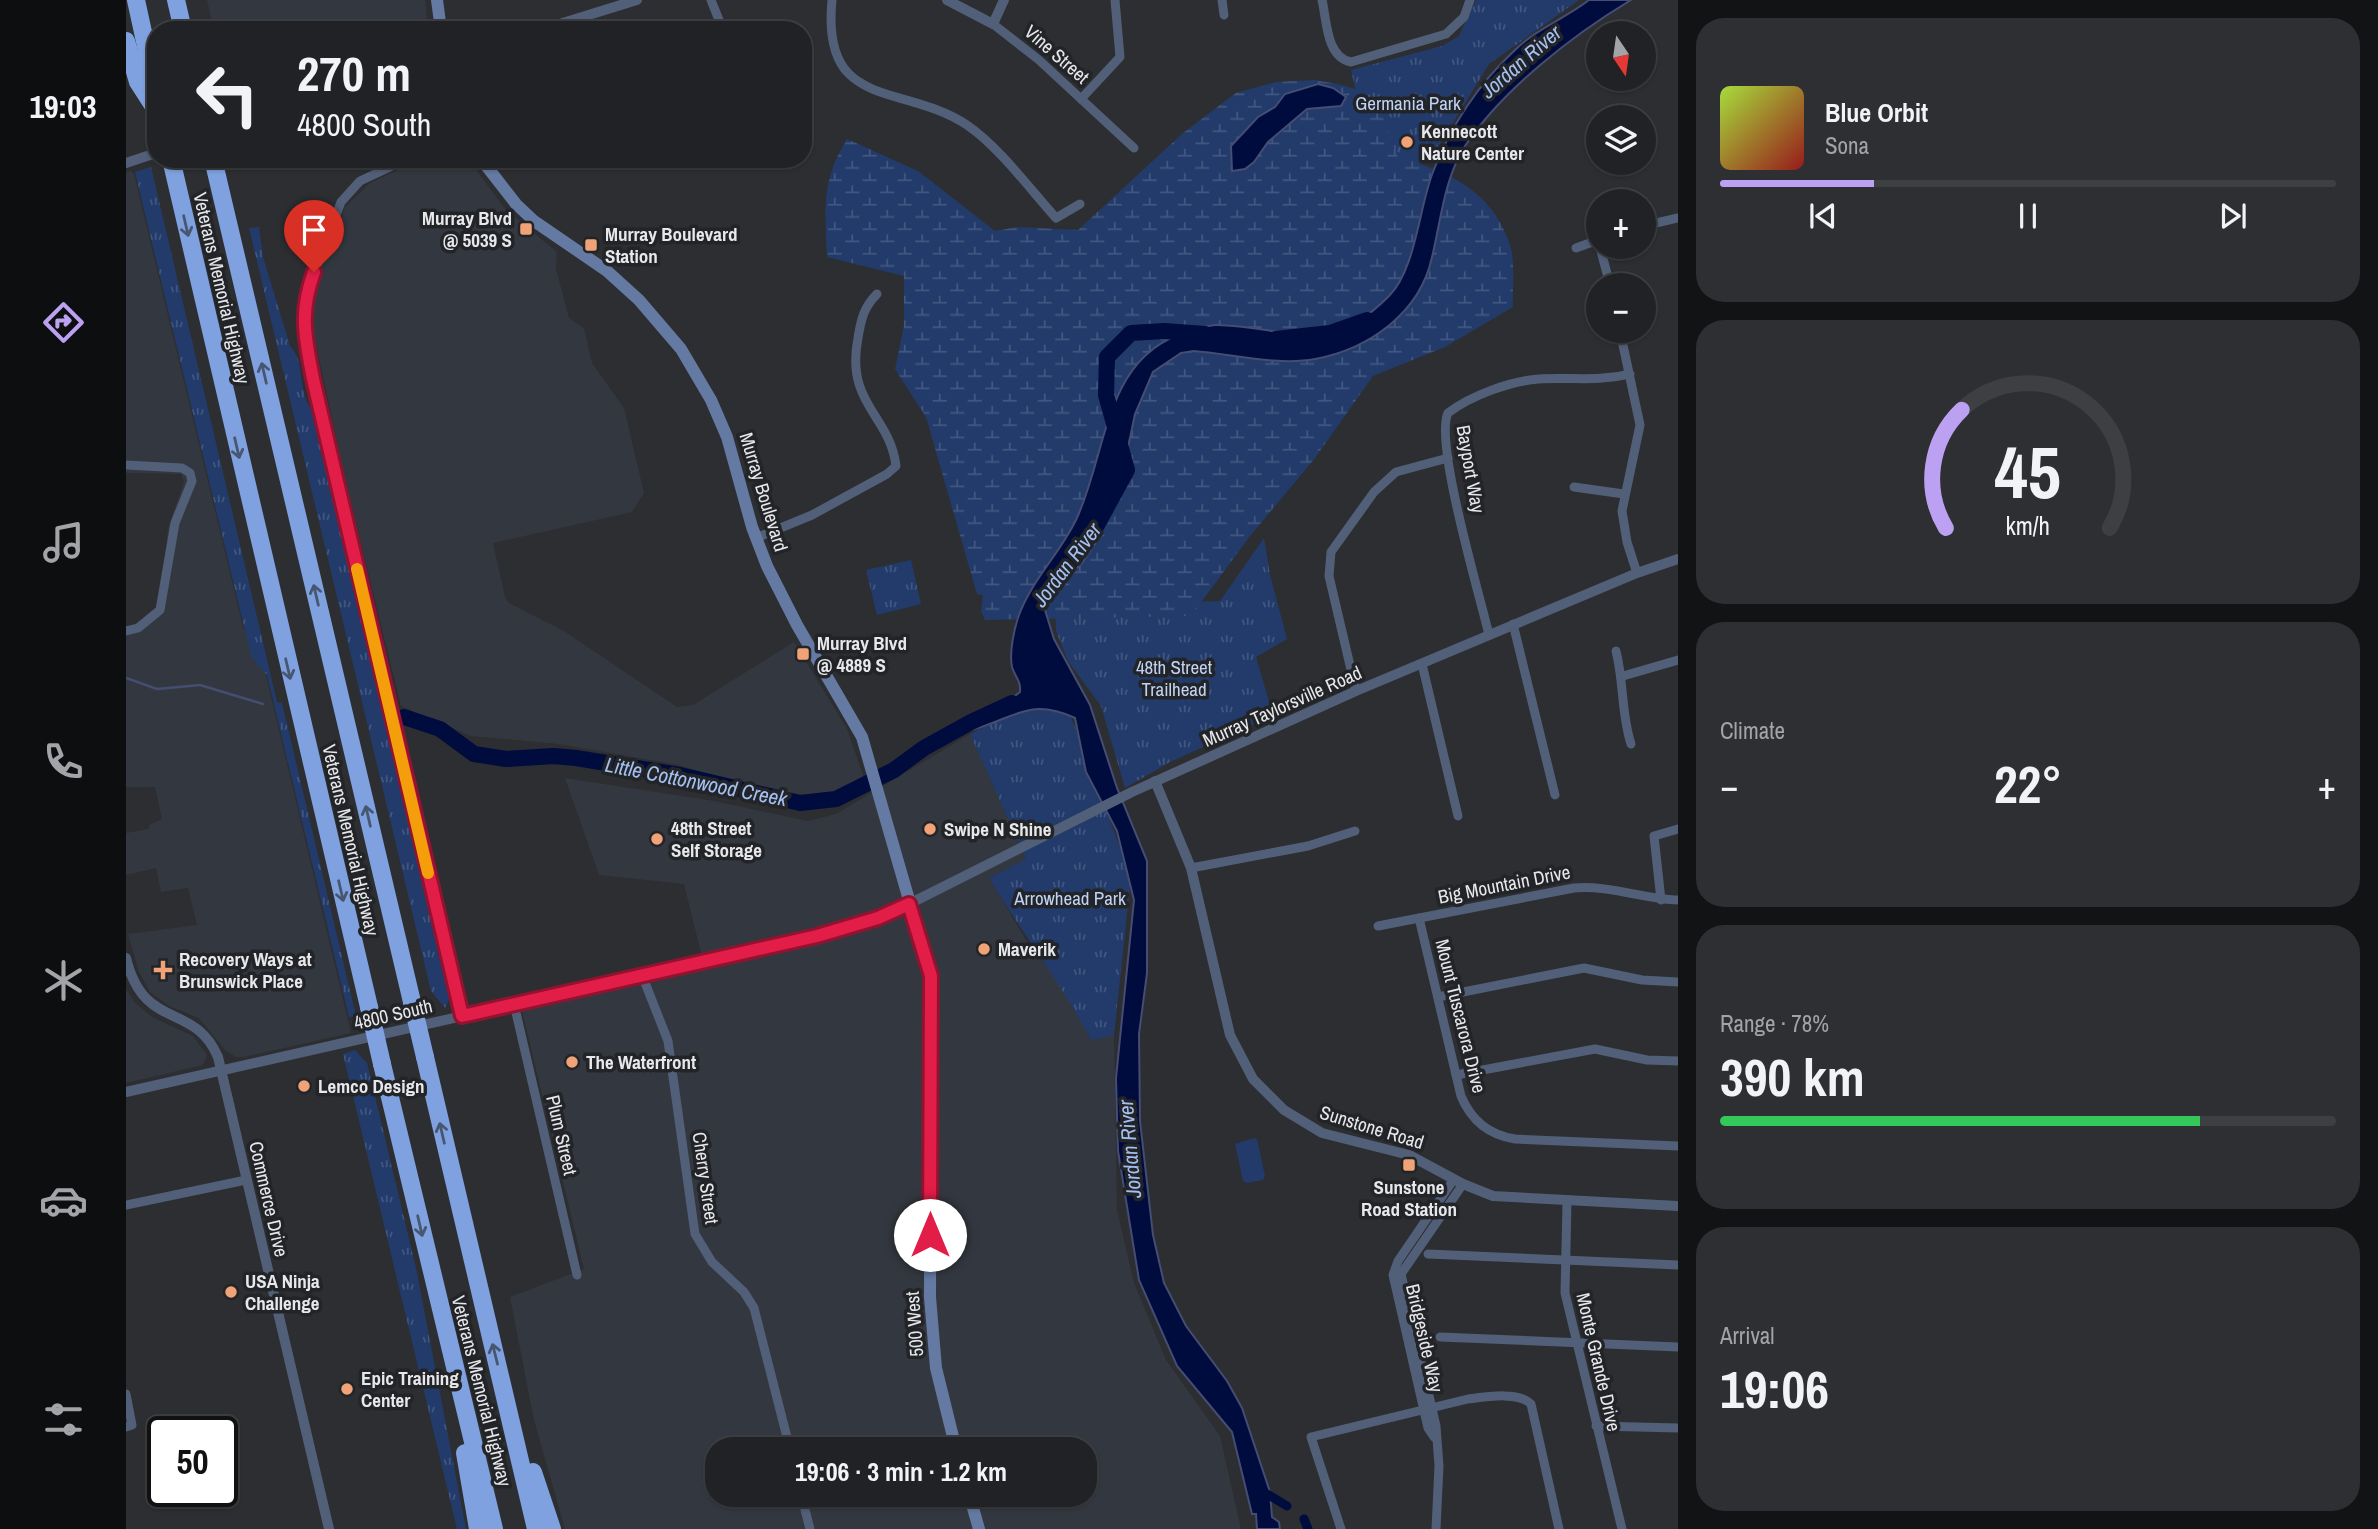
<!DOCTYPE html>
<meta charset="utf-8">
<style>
:root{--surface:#212225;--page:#2d2f32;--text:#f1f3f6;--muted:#a2a4a7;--line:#3e3f42;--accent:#bca0f2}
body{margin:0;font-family:"Archivo Narrow",sans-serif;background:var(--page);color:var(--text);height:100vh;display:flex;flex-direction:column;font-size:26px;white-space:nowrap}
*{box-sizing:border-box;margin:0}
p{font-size:23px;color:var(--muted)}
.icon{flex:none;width:38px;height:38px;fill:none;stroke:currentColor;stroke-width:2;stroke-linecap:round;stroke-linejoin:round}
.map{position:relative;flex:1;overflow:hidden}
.sheet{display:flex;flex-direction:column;gap:18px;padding:18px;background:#121314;width:700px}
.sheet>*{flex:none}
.banner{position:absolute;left:21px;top:21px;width:665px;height:147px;border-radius:28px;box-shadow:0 2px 5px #0004,0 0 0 2px var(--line);background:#212225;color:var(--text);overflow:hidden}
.needle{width:46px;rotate:167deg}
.fabs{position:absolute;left:1460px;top:21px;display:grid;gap:14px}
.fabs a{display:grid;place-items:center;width:70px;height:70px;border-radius:50%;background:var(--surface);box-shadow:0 2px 5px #0004,0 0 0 2px var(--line);font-size:35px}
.speed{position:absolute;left:21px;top:1416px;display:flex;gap:14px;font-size:35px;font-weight:700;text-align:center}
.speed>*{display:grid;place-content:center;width:91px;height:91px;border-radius:50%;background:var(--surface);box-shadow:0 2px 5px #0004,0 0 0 2px var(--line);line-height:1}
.speed .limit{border:4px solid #111;border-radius:10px;background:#fff;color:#111}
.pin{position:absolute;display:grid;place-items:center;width:60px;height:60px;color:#fff;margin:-72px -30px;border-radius:50% 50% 50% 0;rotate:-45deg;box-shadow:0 0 7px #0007}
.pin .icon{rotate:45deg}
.me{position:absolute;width:77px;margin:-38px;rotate:0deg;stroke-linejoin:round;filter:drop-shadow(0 0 5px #0008)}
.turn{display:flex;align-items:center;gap:24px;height:147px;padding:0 35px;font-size:32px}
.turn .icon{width:91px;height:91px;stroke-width:2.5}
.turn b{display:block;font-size:49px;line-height:60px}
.big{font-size:52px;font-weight:700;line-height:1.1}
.sheet .tile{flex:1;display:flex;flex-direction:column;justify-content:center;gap:10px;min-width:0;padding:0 24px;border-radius:28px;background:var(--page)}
.sheet .dial{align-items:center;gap:0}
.dial svg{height:182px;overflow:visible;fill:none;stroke:var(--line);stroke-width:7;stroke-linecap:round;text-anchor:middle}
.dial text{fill:var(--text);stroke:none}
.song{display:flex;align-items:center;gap:21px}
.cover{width:84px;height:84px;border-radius:10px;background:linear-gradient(135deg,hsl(80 70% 55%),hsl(0 70% 35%))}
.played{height:7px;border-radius:4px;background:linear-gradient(90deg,var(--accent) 25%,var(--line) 25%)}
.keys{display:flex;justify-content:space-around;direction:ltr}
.heat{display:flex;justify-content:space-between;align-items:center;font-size:38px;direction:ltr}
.charge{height:10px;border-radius:5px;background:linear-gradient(90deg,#34c759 78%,var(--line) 0)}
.trip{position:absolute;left:579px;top:1437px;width:392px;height:70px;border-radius:28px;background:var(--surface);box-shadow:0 2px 5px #0004,0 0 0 2px var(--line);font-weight:700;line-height:70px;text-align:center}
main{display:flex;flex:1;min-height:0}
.menu{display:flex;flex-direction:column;width:126px;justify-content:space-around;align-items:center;background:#0d0e0f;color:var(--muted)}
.menu .icon{width:49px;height:49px}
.menu .current{color:var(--accent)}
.menu b{font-size:32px;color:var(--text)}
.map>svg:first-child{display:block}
.built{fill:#333840;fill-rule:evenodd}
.grass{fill:url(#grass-tufts)}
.wetland{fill:url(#wetland-marsh)}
.garden{fill:#223b6b}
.water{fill:#000b3e;stroke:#454d72;stroke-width:2}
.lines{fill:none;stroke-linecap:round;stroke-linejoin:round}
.stream{stroke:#454d72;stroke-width:2.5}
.canal{stroke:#000b3e;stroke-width:9}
.river{stroke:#000b3e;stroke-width:16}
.minor{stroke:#515f78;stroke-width:9}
.tertiary{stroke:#515f78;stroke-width:10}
.secondary{stroke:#647aa2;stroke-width:12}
.motorway{stroke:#7fa1df;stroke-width:18}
.motorway-bridge{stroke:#7fa1df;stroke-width:18}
.oneway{stroke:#475671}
.route-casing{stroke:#92132f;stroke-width:18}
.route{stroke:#e11d48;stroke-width:12}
.slow{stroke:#f59e0b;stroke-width:12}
.poi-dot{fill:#efa376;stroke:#222427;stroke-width:2.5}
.labels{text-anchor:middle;stroke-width:7;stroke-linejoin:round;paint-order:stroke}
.street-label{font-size:19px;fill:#e7e8eb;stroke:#222427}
.park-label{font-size:19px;fill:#c0d3f5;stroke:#222427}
.poi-label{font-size:19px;font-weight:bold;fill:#e7e8eb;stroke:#222427;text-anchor:start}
.water-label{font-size:21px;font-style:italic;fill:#a4c0f2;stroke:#222427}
</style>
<main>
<nav class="menu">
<b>19:03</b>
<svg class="icon current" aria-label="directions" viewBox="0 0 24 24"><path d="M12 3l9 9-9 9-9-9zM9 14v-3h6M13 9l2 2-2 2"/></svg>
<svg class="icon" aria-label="music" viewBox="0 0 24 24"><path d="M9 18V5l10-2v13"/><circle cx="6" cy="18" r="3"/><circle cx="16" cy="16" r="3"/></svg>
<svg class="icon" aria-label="phone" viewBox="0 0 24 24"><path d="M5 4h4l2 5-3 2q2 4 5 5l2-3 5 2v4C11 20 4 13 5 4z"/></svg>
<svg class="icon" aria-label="climate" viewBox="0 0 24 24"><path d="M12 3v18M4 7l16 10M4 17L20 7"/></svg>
<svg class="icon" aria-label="car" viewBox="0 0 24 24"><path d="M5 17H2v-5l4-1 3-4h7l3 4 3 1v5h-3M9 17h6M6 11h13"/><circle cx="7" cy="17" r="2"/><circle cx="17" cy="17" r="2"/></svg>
<svg class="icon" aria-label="filters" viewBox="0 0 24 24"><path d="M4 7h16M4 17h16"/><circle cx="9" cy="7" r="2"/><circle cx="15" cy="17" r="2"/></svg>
</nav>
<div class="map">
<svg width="1552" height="1529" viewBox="0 0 1552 1529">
<defs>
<pattern id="grass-tufts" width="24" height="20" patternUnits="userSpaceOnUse" patternTransform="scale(1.75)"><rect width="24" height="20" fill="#223b6b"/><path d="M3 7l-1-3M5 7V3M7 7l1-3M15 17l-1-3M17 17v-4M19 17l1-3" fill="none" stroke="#425780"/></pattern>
<pattern id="wetland-marsh" width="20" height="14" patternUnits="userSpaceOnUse" patternTransform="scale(1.75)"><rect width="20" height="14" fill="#223b6b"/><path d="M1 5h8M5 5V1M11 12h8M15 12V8" fill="none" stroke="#425780"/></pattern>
</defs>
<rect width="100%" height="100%" fill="#2c2e31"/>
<!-- built -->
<g class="built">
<polygon points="81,0 299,0 302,28 88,30"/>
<polygon points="295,159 342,159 379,209 431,252 430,269 443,318 458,328 466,363 498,408 518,493 506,512 367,543 379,597 383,603 438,631 551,707 567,705 668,642 721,729 738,778 695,797 637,790 553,765 433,744 345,736 275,706 220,483 185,321 190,282 219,207 244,183"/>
<polygon points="5,171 8,174 117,627 140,675 225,1033 118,1057 110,1057 99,1050 73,1018 43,1006 24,992 13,972 2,934 71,925 62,888 35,892 30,868 0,875 0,833 23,829 23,825 36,819 29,787 0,787 0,627 19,621 29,613 36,590 42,528 58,482 55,474 0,473 0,172"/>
<path d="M844,734L900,859L863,878L900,940L939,990L965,1040L988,1035L991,1210L1008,1283L1040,1360L1094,1436L1115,1529H439L408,1420L384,1297L458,1269L396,1011L579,969L558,884L473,875L439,778L588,801L682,821L710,814ZM592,1449H959V1494H592Z"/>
<polygon points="0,989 9,1003 26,1017 67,1036 81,1055 77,1065 0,1083"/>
</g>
<!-- grass -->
<g class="grass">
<polygon points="1350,0 1453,0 1363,64 1303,162 1249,176 1225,70 1316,46 1333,36"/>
<polygon points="25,167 151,702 156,703 230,1016 223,1017 141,675 126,658 115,614 9,172"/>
<path d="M133,227L137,257L164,346C181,364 170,392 187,411L326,994L319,1008L305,991L123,228Z"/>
<polygon points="1138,538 1144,575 1161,639 1130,657 1147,715 1044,762 999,788 975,706 942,661 930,631 929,600 1007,604 1094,601"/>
<polygon points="785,560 795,604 751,615 740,570"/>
<path d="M920,705L945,717L1005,877L988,1035L965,1040C935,983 896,933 863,878L900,859L844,734L896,707Z"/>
<polygon points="229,1050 241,1063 290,1268 340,1529 331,1529 217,1054"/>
</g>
<!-- wetland -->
<path class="wetland" d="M1188,80C1254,90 1250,99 1272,157C1322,172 1364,189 1383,242C1390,260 1386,288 1387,307L1319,347L1247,376L1189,458L1124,536L1065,616L859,620L855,611L857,595L851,594L800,417L769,369L778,326V276L701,257C699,210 695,181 721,139L792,171L869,231L891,227L952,230L1057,133L1110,93L1150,82Z"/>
<!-- garden -->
<polygon class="garden" points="1128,1138 1131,1139 1139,1176 1137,1180 1121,1183 1117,1181 1109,1144"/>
<!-- water -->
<g class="water">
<path d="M1463,0H1505C1447,35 1377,89 1339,146C1318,179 1315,220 1306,257C1294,313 1243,349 1189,359C1152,366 1106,354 1068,351L1055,353L1027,372L1009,414L1001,452L970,542L956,563L933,585L919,610L928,639L964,705L991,788L1021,861V973L1013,1034L1014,1121L1027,1235L1038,1283L1060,1326L1101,1381L1116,1408L1144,1492L1146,1517L1153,1522L1154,1529H1131L1130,1514H1126L1106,1432L1051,1366L1013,1280L992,1151L990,1078L1008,900L991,831L960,772L949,718C903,697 890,718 845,730L894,692C895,680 889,677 886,667C883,653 888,629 893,615C906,580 934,553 950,520C982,453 977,353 1065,331C1073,329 1082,325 1090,325C1163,326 1200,360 1263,296C1290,269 1293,207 1307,172C1324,127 1353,83 1389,50C1410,29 1440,18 1463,0Z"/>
<polygon points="1192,84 1207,88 1220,97 1215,106 1181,109 1142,142 1128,162 1119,169 1106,171 1105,146 1132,117 1149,107 1159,94"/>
</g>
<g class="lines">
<!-- stream -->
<polyline class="stream" points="0,678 31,689 74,685 137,704"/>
<!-- canal -->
<g class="canal">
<polyline points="1136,1491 1161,1506"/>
<polyline points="1178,1519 1182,1529"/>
</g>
<!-- river -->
<g class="river">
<polyline points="1150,339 1204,333 1241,320"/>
<polyline points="970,527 1001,470 980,395 981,357 1005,333 1038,331 1079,334"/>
<polyline points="278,717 314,729 348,754 380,759 428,756 450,758 554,775 674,803 710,799 768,770 798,748 845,722 886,703"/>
</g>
<!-- minor -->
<g class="minor">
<polyline points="585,0 597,30"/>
<path d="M706,0C695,112 776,82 841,125C873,147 904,189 930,218L954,204"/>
<polyline points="1096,0 1098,15"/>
<path d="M1196,0C1201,21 1200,57 1225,62L1320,34L1338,17L1344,0"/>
<polyline points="867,24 913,60 1008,148"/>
<polyline points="955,99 994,57 989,0"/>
<polyline points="281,159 234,181 215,202 180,295 176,320 187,379 336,1016"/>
<polyline points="1517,226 1552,218"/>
<polyline points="1474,247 1484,285"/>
<polyline points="1450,248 1472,240"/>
<polyline points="1494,331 1514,425 1496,511 1501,542 1511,573"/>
<polyline points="0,465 56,468 64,473 66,481 49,523 34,610 12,628 0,631"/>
<polyline points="1448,487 1498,494"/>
<path d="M630,538L686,515L761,474L770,466C764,415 719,404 732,338C735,319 738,307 751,294"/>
<polyline points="1387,624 1429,795"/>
<path d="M1363,635C1354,596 1308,442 1322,413C1344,396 1384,381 1413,379C1445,377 1472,382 1504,374"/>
<path d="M1490,651C1498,682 1495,713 1505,744"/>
<polyline points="1296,664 1332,816"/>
<polyline points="1497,676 1552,660"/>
<polyline points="1230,691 1203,576 1205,552 1248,492 1270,472 1322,458"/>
<polyline points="1065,868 1182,846 1229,831"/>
<polyline points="1535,900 1528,836 1552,829"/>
<path d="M1293,918L1335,1096C1345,1120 1363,1135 1389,1139L1552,1146"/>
<path d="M1252,926L1448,888C1484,885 1517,899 1552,900"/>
<polyline points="516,975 542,1041 569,1234 586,1262 618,1292 628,1308 664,1449"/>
<polyline points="1312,997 1458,968 1516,980 1552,982"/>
<polyline points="388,1004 451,1275"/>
<polyline points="1330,1075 1469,1049 1521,1060 1552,1061"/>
<polyline points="1441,1202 1439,1293 1496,1529"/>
<polyline points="0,1205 120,1180"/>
<polyline points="1302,1254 1552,1265"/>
<polyline points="1314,1337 1552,1347"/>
<polyline points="0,1394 6,1425 0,1427"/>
<polyline points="1470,1426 1552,1428"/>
<polyline points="1308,1437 1302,1428 1267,1275 1272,1261 1328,1179"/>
<polyline points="675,1494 684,1529"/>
<path d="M1215,1529L1185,1437L1342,1399C1358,1397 1393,1391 1405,1404L1433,1529"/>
<polyline points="1310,1529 1313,1466 1310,1426 1275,1274 1337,1184"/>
</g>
<!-- tertiary -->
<g class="tertiary">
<polyline points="821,0 867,24 878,0"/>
<polyline points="414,30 511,0"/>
<polyline points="0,163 30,153"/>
<polyline points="1029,781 1065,868 1104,1035 1127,1079 1158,1110 1196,1133 1283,1155 1337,1184 1367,1196 1552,1206"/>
<path d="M0,958C18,1032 68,1001 92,1057L203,1529"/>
<polyline points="0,1092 691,936 752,918 783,904 1006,792 1230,691 1511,573 1552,559"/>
</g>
<!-- secondary -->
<g class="secondary">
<polyline points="311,0 315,30"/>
<polyline points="355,159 390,204 408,221 481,271 513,300 555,349 585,400 601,437 626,527 641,566 671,625 736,737 805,976 804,1297 810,1368 830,1449"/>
<polyline points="843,1494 853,1529"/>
</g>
<!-- motorway -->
<g class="motorway">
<polyline points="10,0 30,92"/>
<polyline points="50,0 57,30"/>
<polyline points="0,41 12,82 30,110"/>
<polyline points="45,159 243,1007"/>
<polyline points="87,159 286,1002"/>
<polyline points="299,1057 410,1529"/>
<polyline points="256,1064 368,1529"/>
<polyline points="339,1453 352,1529"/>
<polyline points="407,1472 426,1529"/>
</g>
<!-- motorway-bridge -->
<g class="motorway-bridge">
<polyline points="286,1002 299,1057"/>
<polyline points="243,1007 256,1064"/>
</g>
</g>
<!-- one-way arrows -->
<defs><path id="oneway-shaft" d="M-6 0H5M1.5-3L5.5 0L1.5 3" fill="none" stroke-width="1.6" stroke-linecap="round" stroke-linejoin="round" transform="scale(1.75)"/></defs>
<g class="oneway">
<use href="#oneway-shaft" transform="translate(60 226) rotate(77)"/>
<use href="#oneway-shaft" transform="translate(138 373) rotate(-103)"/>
<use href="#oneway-shaft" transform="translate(111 448) rotate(77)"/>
<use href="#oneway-shaft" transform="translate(190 595) rotate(-103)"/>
<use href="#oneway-shaft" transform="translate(162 669) rotate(77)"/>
<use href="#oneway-shaft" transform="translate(242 816) rotate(-103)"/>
<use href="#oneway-shaft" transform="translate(215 891) rotate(77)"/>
<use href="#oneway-shaft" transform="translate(316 1133) rotate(-103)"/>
<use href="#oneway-shaft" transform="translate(294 1226) rotate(77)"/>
<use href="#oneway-shaft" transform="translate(369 1354) rotate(-104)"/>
</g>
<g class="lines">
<defs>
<path id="route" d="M188,272C173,313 179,337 187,379L336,1016L691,936L752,918L783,904L805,976L804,1235"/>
</defs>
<!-- route casing -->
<use href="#route" class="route-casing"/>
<!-- route -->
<use href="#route" class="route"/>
<!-- slow -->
<polyline class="slow" points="231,569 302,873"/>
</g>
<!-- markers -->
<g class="poi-dot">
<circle cx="1281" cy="142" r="7"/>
<rect x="393" y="222" width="14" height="14" rx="3.5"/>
<rect x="458" y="238" width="14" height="14" rx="3.5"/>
<rect x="670" y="647" width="14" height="14" rx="3.5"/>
<circle cx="804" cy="829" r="7"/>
<circle cx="531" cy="839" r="7"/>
<circle cx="858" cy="949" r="7"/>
<path d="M33.5 959.5h7v7h7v7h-7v7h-7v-7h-7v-7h7z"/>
<circle cx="446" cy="1062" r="7"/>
<circle cx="178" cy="1086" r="7"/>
<rect x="1276" y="1158" width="14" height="14" rx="3.5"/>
<circle cx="105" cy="1292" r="7"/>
<circle cx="221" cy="1389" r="7"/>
</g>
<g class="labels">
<!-- street labels -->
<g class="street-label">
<text transform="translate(931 54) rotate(41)" y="7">Vine Street</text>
<text transform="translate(96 288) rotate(77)" y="7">Veterans Memorial Highway</text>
<text transform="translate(1345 469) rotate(80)" y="7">Bayport Way</text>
<text transform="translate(638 492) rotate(73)" y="7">Murray Boulevard</text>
<text transform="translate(1156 706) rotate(-24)" y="7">Murray Taylorsville Road</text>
<text transform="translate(225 840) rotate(77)" y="7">Veterans Memorial Highway</text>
<text transform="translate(1378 884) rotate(-11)" y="7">Big Mountain Drive</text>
<text transform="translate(267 1014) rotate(-13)" y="7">4800 South</text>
<text transform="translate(1335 1016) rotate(76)" y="7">Mount Tuscarora Drive</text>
<text transform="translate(1246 1127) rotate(17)" y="7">Sunstone Road</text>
<text transform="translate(436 1135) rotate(77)" y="7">Plum Street</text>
<text transform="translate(580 1178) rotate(82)" y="7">Cherry Street</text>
<text transform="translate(143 1199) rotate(77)" y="7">Commerce Drive</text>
<text transform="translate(788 1324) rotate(-94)" y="7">500 West</text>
<text transform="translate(1299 1338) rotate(77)" y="7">Bridgeside Way</text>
<text transform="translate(1473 1362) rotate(77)" y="7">Monte Grande Drive</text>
<text transform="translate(356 1391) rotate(76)" y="7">Veterans Memorial Highway</text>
</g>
<!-- park labels -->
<g class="park-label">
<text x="1282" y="110">Germania Park</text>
<text x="1048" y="674">48th Street<tspan x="1048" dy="22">Trailhead</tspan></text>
<text x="944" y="905">Arrowhead Park</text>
</g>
<!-- poi labels -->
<g class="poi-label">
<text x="1295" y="138">Kennecott<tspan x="1295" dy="22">Nature Center</tspan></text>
<text x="386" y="225" text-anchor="end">Murray Blvd<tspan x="386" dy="22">@ 5039 S</tspan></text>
<text x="479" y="241">Murray Boulevard<tspan x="479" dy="22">Station</tspan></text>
<text x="691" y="650">Murray Blvd<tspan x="691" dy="22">@ 4889 S</tspan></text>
<text x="545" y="835">48th Street<tspan x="545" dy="22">Self Storage</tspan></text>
<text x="818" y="836">Swipe N Shine</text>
<text x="872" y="956">Maverik</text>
<text x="53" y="966">Recovery Ways at<tspan x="53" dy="22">Brunswick Place</tspan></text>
<text x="460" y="1069">The Waterfront</text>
<text x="192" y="1093">Lemco Design</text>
<text x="1283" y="1194" text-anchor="middle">Sunstone<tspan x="1283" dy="22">Road Station</tspan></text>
<text x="119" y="1288">USA Ninja<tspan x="119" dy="22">Challenge</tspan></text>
<text x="235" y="1385">Epic Training<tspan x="235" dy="22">Center</tspan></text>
</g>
<!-- water labels -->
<g class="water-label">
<text transform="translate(1395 62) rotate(-41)" y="7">Jordan River</text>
<text transform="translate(941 565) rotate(-53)" y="7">Jordan River</text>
<text transform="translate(570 782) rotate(11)" y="7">Little Cottonwood Creek</text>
<text transform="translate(1004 1149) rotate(-95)" y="7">Jordan River</text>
</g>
</g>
</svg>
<div class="fabs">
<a><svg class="needle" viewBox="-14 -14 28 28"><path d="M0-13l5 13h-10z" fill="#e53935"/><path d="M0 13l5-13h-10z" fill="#a2a4a7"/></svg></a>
<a><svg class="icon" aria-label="layers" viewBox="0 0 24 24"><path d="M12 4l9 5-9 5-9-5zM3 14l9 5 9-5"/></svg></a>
<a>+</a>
<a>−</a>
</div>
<div class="speed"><div class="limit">50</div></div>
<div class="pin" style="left:188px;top:272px;background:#d93025"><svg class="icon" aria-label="arrive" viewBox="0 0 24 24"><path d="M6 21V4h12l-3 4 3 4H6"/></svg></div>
<svg class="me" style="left:804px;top:1235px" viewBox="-20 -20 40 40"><circle r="19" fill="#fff"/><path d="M0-13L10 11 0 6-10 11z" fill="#e11d48"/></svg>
<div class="trip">19:06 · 3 min · 1.2 km</div>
<div class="banner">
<div class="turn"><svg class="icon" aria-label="left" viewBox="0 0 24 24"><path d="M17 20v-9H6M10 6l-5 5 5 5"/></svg><div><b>270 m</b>4800 South</div></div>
</div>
</div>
<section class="sheet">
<div class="tile">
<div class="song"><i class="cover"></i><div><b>Blue Orbit</b><p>Sona</p></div></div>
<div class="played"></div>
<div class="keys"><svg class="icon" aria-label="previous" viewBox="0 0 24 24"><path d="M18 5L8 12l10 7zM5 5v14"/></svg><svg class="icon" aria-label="pause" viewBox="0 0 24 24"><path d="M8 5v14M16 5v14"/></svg><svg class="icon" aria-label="next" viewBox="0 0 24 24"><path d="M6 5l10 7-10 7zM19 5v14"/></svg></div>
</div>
<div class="tile dial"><svg viewBox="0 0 100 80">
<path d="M14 69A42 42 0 1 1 86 69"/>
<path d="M14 69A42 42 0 0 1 21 17" stroke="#bca0f2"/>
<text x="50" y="56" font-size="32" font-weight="700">45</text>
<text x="50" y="72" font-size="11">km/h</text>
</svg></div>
<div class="tile"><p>Climate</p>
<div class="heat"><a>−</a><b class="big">22°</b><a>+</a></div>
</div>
<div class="tile"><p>Range · 78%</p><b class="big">390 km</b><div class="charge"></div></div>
<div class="tile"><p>Arrival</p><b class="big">19:06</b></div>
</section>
</main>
